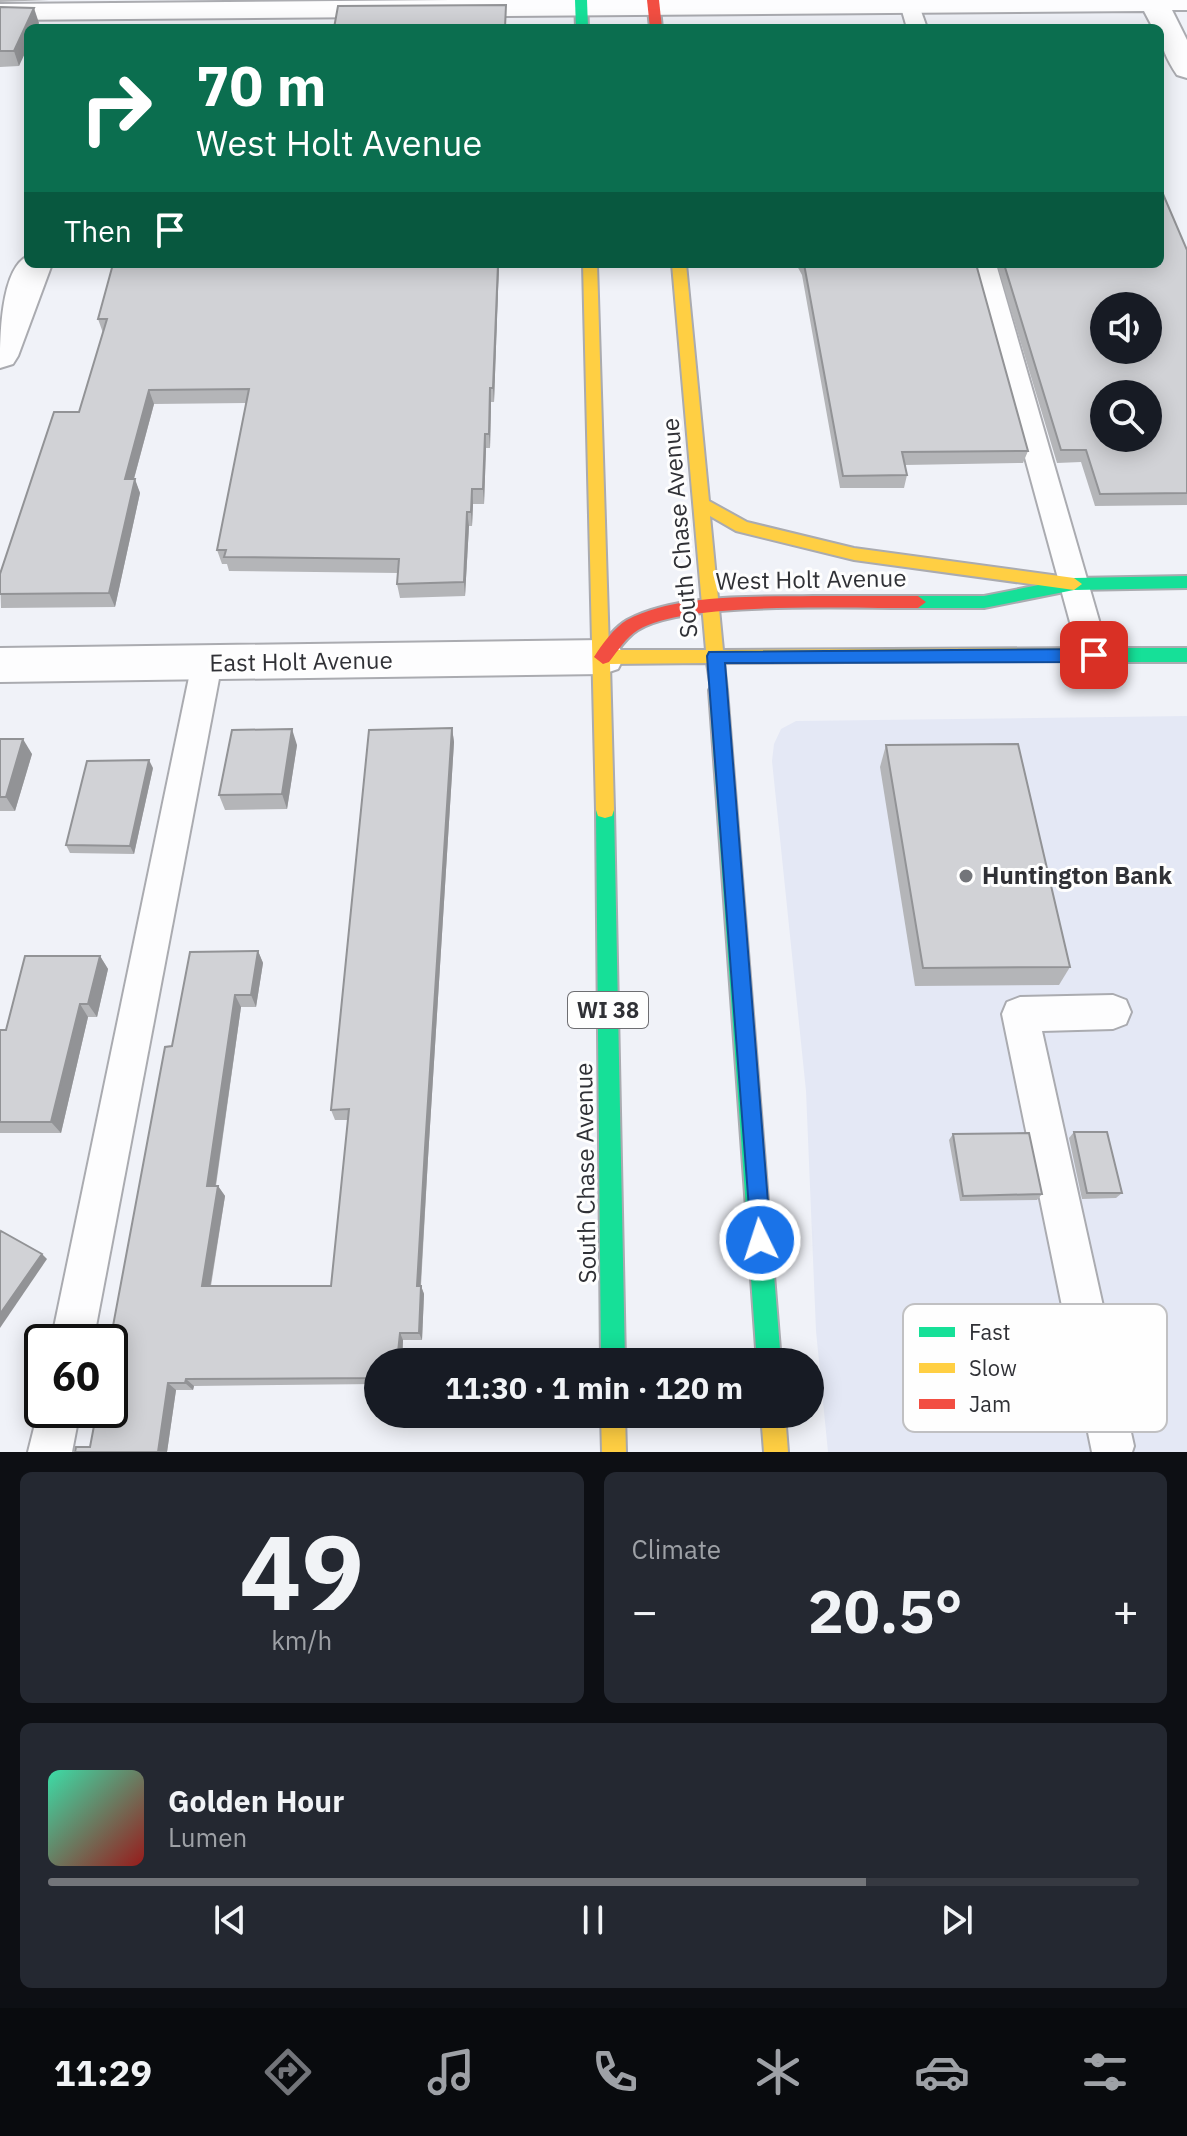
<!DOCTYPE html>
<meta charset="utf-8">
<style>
:root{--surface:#171b24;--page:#242831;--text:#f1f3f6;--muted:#9ea1a6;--line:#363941;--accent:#73757a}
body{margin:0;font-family:"IBM Plex Sans",sans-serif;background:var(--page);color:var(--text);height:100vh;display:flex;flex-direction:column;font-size:30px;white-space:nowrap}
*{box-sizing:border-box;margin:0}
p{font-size:26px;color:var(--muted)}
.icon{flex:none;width:44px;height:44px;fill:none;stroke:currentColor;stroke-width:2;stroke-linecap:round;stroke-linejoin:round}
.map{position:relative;height:1452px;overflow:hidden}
.details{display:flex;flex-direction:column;gap:20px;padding:20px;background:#0d0f14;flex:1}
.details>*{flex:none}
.top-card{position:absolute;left:24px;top:24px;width:1140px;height:244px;border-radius:12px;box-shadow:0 4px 20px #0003;background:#0b6e4f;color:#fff;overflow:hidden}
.fabs{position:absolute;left:1090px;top:292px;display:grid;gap:16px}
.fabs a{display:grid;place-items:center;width:72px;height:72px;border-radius:50%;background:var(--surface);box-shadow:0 4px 20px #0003;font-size:40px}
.speed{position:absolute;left:24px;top:1324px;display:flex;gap:16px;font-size:40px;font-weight:700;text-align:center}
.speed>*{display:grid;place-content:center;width:104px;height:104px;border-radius:50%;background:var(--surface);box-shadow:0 4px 20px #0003;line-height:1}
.speed .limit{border:4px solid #111;border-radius:12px;background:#fff;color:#111}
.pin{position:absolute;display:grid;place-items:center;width:68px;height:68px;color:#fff;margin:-34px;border-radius:16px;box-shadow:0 4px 12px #0006}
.me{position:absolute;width:88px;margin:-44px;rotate:356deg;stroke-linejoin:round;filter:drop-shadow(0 0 6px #0008)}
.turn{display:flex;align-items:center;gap:28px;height:168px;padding:0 40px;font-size:36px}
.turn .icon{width:104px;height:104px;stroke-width:2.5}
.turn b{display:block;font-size:56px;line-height:68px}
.then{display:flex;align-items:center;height:76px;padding:0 40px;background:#0003;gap:16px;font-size:30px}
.big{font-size:60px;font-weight:700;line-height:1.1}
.details .card{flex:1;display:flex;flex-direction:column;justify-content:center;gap:12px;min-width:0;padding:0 28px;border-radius:12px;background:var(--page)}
.details .dial{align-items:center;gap:0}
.dial b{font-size:104px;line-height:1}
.song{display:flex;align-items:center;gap:24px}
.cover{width:96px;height:96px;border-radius:12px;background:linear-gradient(135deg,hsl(160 70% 55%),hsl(0 70% 35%))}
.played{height:8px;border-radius:4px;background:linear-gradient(90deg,var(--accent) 75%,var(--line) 75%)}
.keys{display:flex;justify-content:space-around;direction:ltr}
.heat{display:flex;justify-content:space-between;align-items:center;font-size:44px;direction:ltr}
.details .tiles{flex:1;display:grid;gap:20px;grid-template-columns:1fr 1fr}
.card:last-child{grid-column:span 2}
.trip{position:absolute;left:364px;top:1348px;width:460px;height:80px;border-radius:40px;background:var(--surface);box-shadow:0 4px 20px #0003;font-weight:700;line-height:80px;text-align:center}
.dock{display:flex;height:128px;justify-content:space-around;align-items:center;background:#090b0e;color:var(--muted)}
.dock .icon{width:56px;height:56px}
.dock .current{color:var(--accent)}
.dock b{font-size:36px;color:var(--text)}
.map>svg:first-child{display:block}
.built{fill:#e4e8f5}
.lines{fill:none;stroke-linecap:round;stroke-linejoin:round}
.lane-casing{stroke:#aaabb0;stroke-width:4}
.street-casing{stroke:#aaabb0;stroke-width:4}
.fast-casing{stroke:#aaabb0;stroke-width:4}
.slow-casing{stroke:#aaabb0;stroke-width:4}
.jam-casing{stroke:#aaabb0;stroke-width:4}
.lane{fill:#fdfdfe;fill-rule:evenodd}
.street{fill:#fdfdfe;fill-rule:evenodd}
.fast{fill:#16e098;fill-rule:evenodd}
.slow{fill:#ffcf43;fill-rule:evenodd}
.jam{fill:#f24e42;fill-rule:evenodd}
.wall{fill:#b4b5b8}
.shaded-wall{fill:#929396}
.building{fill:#d1d2d6;stroke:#929396;stroke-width:2;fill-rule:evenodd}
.route{fill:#1a73e8;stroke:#114b97;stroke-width:2}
.poi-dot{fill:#73757a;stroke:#fefefe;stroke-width:3}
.labels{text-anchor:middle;stroke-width:6;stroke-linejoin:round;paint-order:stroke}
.shield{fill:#fefefe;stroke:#6e6e72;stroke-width:2}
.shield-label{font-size:22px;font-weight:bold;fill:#303136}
.street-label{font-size:24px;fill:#303136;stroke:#fefefe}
.poi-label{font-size:24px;font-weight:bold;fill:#303136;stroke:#fefefe;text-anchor:start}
.key{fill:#fefefe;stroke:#c0c0c2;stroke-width:2}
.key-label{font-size:22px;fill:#303136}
</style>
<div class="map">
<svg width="1187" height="1452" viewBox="0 0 1187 1452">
<rect width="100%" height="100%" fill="#f0f2f8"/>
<!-- built -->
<polygon class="built" points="1187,716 1187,1452 828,1452 816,1331 806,1091 772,761 774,744 781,729 796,721"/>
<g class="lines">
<defs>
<g id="lane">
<polygon points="903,0 917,0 927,28 907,28 900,4"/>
<polygon points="972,264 996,264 1109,655 1105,663 1094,667 1083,663 1079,655"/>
<polygon points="207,651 218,654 222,663 93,1342 51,1342 192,663 196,654"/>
<polygon points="1113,995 1126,1000 1131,1012 1126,1024 1113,1029 1042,1031 1134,1446 1132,1452 1092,1452 1002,1014 1007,1002 1020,997"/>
<polygon points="42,1396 42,1410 80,1410 72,1452 28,1452"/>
</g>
<g id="street">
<path d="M451,0H1187V10H1172L1187,40V78L1177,75C1167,60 1160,46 1160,28H1153L1144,11L0,20V4Z"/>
<path d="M28,256V264H52L18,356L13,364L0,368C0,341 0,268 28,256Z"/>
<polygon points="603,640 618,645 624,657 618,669 603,674 0,682 0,648"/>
</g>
<g id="fast">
<polygon points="575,0 587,0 588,28 576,28"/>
<polygon points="1187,576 1187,588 1074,590 984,608 918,608 910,602 918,596 984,596 1074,578"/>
<polygon points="1085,648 1187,648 1187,662 1085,662 1076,655"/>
<polygon points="718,683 724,685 727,690 781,1362 757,1362 709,690 712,685"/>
<polygon points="605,802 612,804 614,810 625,1362 601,1362 596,810 598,804"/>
</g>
<g id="slow">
<polygon points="583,264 597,264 609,650 706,650 672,264 686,264 709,501 747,522 854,548 1074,578 1082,584 1074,590 854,560 736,531 710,516 723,650 1085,648 1091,650 1094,655 1091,660 724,663 727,690 724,695 712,695 707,663 610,664 614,810 612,816 605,818 598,816 596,810"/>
<polygon points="601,1414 625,1414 626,1452 602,1452"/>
<polygon points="761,1414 785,1414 788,1452 764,1452"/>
</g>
<g id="jam">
<polygon points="647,0 659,0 662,28 650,28"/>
<path d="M813,596H918L926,602L918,608C856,609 686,600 638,630C626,637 618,651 609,662L603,664L594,657C602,644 615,627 627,620C677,593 758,597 813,596Z"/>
</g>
</defs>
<!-- lane casing -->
<use href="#lane" class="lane-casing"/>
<!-- street casing -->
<use href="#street" class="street-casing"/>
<!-- fast casing -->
<use href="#fast" class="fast-casing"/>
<!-- slow casing -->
<use href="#slow" class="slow-casing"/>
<!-- jam casing -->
<use href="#jam" class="jam-casing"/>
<!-- lane -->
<use href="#lane" class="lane"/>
<!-- street -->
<use href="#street" class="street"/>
<!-- fast -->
<use href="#fast" class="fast"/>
<!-- slow -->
<use href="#slow" class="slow"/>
<!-- jam -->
<use href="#jam" class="jam"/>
</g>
<!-- wall -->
<g class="wall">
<polygon points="0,0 49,0 0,2"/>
<polygon points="0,7 39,23 36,28 28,28 19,66 0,67"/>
<polygon points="1187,250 1187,505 1095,506 1081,462 1057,463 997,264 1160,264"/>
<polygon points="113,264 499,264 494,402 491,402 490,448 486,448 484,504 473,504 472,526 469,526 465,596 400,598 397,584 398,573 229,571 227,564 222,564 217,550 246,403 154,404 134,479 140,493 115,607 1,608 0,574 79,412 103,333 98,319"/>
<polygon points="796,264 976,264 1028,451 1023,463 905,465 907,475 904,488 840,488 802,275"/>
<polygon points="452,728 454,742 428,1158 421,1286 424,1294 422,1340 403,1340 402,1362 378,1362 378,1384 194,1386 193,1390 176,1390 167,1452 75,1452 90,1447 172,1046 258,951 263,963 256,1007 241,1007 216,1186 218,1186 225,1196 211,1286 331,1286 348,1120 335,1120 331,1110"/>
<polygon points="0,739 32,754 15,811 0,811"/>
<polygon points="297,745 287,809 225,810 219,795"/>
<polygon points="886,745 1070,967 1059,985 915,986 880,767"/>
<polygon points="153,768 134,854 70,853 66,845"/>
<polygon points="100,956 108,969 97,1017 88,1017 61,1133 0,1133 0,1030 6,1030"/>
<polygon points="1074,1132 1122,1193 1116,1198 1082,1199 1069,1138"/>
<polygon points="953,1134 1042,1194 1037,1200 960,1201 949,1140"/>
</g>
<!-- shaded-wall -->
<g class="shaded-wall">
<polygon points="34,8 39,23 36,28 28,28 28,47 19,66 14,51"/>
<polygon points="498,264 499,264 494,402 493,388"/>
<polygon points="490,388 491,402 490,448 489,434"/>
<polygon points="149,390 154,404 130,493 125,479"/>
<polygon points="485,434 486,448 484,504 483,489"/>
<polygon points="135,479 140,493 115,607 109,593"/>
<polygon points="472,489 473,504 472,526 471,512"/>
<polygon points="467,512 469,526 465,596 464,582"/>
<polygon points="452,728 454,742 428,1158 420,1294 417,1286 425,1148"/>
<polygon points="292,729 297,745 287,809 282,794"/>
<polygon points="23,739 32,754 15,811 6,797"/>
<polygon points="149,760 153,768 134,854 130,846"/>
<polygon points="258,951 263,963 256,1007 251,995"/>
<polygon points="100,956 108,969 97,1017 88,1004"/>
<polygon points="235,995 241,1007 214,1196 207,1186"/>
<polygon points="80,1004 88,1017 61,1133 51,1122"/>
<polygon points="218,1186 225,1196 209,1294 202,1286"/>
<polygon points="42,1254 47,1259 0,1328 0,1314"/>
<polygon points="421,1286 424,1294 422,1340 419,1333"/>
<polygon points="400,1333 403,1340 402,1362 397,1362"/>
<polygon points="186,1379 194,1386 193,1390 185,1383"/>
<polygon points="168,1383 176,1390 167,1452 158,1452"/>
</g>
<!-- building -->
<g class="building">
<polygon points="506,5 505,28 334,28 338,6"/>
<polygon points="0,7 34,8 14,51 0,51"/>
<path d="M1160,187L1187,250V493L1100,494L1086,450H1061L1004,264H1160ZM1104,306H1148V350H1104ZM1104,394H1148V438H1104Z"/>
<polygon points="113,264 498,264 493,388 490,388 489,434 485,434 483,489 472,489 471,512 467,512 464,582 397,584 399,559 224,557 226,550 217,550 249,389 149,390 125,479 135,479 109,593 0,594 0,574 54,412 79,412 107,319 98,319"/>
<polygon points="804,264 976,264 1028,451 902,452 907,475 843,476"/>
<polygon points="452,728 425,1148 417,1286 421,1286 419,1333 400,1333 397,1362 378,1362 378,1378 186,1379 185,1383 168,1383 158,1452 75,1452 76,1447 90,1447 97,1410 110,1410 110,1342 165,1047 172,1046 190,952 258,951 251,995 235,995 207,1186 218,1186 202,1286 331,1286 349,1109 331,1110 369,730"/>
<polygon points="292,729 282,794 219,795 232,730"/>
<polygon points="0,739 23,739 6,797 0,797"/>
<polygon points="1018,744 1070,967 923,968 886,745"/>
<polygon points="149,760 130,846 66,845 87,761"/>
<polygon points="25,956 100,956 88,1004 80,1004 51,1122 0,1122 0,1030 6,1030"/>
<polygon points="1074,1132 1107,1132 1122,1193 1087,1193"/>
<polygon points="1029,1133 1042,1194 963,1196 953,1134"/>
<polygon points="1,1231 42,1254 0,1314 0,1233"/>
</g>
<!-- route -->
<polygon class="route" points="1094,649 1103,655 1094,662 725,663 771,1240 768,1248 760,1251 752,1248 707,656 709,652"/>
<!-- markers -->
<circle class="poi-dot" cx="966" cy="876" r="8"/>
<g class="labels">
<!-- shield labels -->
<rect class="shield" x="568" y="992" width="80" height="36" rx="6"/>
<g class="shield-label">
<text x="608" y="1018">WI 38</text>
</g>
<!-- street labels -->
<g class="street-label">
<text transform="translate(680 528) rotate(-95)" y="8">South Chase Avenue</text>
<text transform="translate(811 580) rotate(-1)" y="8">West Holt Avenue</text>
<text transform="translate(301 662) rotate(-1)" y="8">East Holt Avenue</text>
<text transform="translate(586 1173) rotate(-91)" y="8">South Chase Avenue</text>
</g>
<!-- poi labels -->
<g class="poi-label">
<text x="982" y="884">Huntington Bank</text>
</g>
</g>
<!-- legend -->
<rect x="903" y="1304" width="264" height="128" rx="12" class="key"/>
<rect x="919" y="1327" width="36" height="10" fill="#16e098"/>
<rect x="919" y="1363" width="36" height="10" fill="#ffcf43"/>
<rect x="919" y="1399" width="36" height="10" fill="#f24e42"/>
<g class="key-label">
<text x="969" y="1340">Fast</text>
<text x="969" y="1376">Slow</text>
<text x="969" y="1412">Jam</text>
</g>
</svg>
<div class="fabs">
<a><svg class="icon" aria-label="sound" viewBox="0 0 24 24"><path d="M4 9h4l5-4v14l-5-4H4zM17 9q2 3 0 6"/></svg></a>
<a><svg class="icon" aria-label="search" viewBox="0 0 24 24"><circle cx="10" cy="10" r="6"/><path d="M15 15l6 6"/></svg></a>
</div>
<div class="speed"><div class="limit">60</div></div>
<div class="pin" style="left:1094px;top:655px;background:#d93025"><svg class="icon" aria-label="arrive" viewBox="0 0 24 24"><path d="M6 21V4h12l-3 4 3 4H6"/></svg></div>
<svg class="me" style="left:760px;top:1240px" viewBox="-20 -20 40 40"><circle r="17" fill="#1a73e8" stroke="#fff" stroke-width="3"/><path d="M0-11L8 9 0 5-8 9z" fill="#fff"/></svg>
<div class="trip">11:30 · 1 min · 120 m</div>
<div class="top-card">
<div class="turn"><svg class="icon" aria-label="right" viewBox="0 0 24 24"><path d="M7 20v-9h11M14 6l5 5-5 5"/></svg><div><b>70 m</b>West Holt Avenue</div></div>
<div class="then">Then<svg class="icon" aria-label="arrive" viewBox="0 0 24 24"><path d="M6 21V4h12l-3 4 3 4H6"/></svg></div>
</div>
</div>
<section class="details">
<div class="tiles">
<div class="card dial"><b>49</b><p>km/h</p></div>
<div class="card"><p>Climate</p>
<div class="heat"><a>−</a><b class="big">20.5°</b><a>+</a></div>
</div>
<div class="card">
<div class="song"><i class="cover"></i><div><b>Golden Hour</b><p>Lumen</p></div></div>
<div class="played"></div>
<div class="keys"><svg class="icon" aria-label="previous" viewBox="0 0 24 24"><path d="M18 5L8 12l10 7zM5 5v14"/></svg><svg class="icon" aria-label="pause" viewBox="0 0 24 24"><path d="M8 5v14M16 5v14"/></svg><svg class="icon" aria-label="next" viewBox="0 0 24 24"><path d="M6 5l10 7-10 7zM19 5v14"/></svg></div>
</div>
</div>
</section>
<nav class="dock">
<b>11:29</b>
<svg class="icon current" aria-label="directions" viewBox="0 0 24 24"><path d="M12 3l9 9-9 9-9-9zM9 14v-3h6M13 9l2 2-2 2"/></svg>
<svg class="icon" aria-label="music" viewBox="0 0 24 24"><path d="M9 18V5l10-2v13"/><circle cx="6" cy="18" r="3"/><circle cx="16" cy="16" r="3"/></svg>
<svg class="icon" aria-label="phone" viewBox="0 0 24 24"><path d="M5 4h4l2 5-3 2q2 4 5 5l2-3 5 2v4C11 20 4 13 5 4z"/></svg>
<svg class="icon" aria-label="climate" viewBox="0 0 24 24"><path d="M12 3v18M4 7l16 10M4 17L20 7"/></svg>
<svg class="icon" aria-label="car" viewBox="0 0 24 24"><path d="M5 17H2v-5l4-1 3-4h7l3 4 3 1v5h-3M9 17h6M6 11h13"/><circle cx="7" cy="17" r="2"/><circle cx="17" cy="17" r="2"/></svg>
<svg class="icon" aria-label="filters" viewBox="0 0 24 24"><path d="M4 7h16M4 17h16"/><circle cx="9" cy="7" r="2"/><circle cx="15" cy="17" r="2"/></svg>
</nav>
